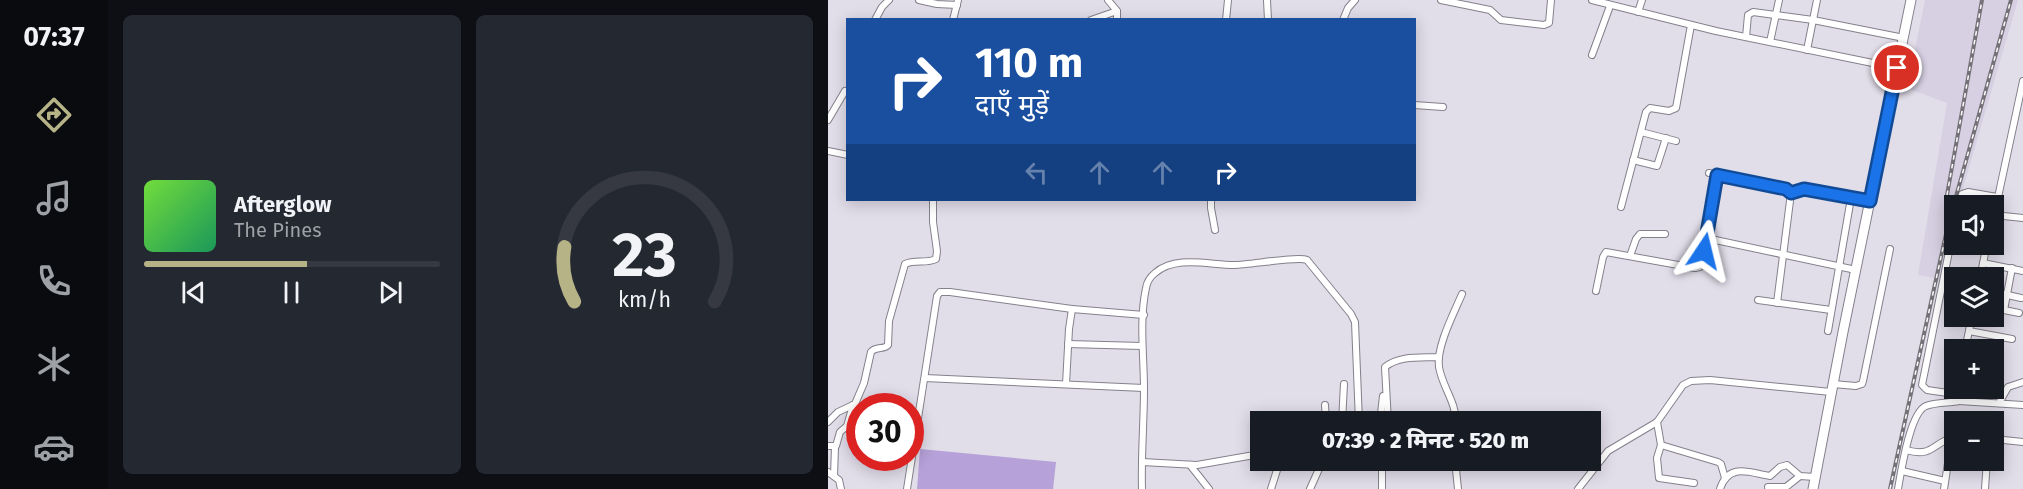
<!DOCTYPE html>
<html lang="hi">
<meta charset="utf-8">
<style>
:root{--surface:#171b24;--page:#242831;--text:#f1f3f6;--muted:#9ea1a6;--line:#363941;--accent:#b6b487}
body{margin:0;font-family:"Fira Sans","Noto Sans Devanagari",sans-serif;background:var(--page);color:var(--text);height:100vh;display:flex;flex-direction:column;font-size:22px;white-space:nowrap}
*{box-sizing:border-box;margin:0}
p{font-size:20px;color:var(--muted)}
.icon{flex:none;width:33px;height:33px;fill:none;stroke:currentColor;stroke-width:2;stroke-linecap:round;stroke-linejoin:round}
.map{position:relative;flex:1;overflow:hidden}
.side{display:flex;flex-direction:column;gap:15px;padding:15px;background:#0d0f14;width:720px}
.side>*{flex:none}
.guide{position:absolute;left:18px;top:18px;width:570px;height:183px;border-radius:0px;box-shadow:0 3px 15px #0003;background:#1a4fa0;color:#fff;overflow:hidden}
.buttons{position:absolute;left:1116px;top:195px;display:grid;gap:12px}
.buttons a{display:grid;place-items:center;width:60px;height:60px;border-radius:0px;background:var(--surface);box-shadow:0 3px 15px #0003;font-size:30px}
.speed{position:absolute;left:18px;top:393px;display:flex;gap:12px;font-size:30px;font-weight:700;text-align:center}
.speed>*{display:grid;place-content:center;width:78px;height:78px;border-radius:50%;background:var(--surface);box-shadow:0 3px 15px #0003;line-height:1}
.speed .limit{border:9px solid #d22;background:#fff;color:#111}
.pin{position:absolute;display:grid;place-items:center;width:51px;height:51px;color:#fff;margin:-26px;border:3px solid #fff;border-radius:50%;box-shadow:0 2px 6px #0007}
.me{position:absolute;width:66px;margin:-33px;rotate:10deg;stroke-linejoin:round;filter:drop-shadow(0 0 4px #0008)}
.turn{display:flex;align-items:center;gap:21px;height:126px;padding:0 30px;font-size:27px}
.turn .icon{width:78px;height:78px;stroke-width:2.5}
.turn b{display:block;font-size:42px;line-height:51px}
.lanes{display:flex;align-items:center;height:57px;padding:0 30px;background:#0003;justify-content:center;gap:30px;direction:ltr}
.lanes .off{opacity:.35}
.side .tile{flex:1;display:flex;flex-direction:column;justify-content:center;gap:9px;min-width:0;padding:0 21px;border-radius:9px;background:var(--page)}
.side .dial{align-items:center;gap:0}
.dial svg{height:156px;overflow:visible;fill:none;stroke:var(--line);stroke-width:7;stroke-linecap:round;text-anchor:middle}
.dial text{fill:var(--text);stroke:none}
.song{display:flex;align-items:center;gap:18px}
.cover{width:72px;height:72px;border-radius:9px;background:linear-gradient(135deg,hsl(100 70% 55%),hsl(150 70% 35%))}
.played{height:6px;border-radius:3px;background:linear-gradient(90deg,var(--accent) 55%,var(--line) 55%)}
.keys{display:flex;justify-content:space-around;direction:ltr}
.side .tiles{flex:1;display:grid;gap:15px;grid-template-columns:repeat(2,1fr)}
.trip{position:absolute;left:422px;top:411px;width:351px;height:60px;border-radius:0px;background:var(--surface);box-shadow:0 3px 15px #0003;font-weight:800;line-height:60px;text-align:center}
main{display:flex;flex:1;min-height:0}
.dock{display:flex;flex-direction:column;width:108px;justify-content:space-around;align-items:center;background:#090b0e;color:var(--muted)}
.dock .icon{width:42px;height:42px}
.dock .selected{color:var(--accent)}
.dock b{font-size:27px;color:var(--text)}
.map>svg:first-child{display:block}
.built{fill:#d6d0e2}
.green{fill:#b6a1d8}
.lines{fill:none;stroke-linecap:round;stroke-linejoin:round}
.minor-casing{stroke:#85818c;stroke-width:8}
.trunk-casing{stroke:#85818c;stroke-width:11}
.minor{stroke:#fff;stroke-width:6}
.trunk{stroke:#fff;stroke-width:9}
.rail-casing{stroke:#747178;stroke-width:4}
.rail{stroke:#fff;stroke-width:1.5;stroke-dasharray:4.5;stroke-linecap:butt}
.route-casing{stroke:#114b97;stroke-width:15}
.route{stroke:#1a73e8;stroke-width:10}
</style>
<main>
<nav class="dock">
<b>07:37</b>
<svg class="icon selected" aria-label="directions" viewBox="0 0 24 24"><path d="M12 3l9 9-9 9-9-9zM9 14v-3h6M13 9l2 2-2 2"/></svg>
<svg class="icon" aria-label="music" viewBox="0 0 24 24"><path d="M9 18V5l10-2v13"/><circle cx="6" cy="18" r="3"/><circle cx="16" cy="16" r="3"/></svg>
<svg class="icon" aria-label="phone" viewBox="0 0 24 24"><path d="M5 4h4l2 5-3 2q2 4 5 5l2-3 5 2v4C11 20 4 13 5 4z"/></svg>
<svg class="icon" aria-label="climate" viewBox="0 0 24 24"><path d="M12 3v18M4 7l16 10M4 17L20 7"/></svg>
<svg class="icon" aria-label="car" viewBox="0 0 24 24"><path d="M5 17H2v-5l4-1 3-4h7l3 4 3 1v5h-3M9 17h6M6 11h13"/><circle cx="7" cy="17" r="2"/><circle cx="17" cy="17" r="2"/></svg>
</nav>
<section class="side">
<div class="tiles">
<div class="tile">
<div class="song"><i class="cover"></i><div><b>Afterglow</b><p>The Pines</p></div></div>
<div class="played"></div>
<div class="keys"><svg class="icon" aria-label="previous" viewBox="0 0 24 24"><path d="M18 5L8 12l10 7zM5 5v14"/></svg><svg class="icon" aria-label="pause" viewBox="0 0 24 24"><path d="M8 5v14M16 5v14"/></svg><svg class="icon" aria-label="next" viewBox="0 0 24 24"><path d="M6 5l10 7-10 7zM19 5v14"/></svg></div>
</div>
<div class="tile dial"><svg viewBox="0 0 100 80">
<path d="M14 69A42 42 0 1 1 86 69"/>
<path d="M14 69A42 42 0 0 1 9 41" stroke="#b6b487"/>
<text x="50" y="56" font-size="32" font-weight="700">23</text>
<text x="50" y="72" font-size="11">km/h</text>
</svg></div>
</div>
</section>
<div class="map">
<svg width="1195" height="489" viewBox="0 0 1195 489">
<rect width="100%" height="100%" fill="#e1dde9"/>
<!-- built -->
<polygon class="built" points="1097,0 1190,0 1130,205 1126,206 1126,220 1112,279 1090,275 1119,103 1079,88"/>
<!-- green -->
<polygon class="green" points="92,449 228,462 225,489 89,489"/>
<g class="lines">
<defs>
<g id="minor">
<polyline points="91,0 109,4 129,5"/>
<polyline points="280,0 289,11 289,20"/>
<polyline points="439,0 440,20"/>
<polyline points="613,0 662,10 673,20 716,25 721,23 723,0"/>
<polyline points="764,0 888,31 1069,68"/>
<polyline points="810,12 814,0"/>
<polyline points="47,20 54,7 61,0"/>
<polyline points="125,20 130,0"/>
<polyline points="263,20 289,11"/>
<polyline points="398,20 400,0"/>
<polyline points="515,20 520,8 527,0"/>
<polyline points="918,37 920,15 925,12 985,20 1076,38"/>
<polyline points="942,42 951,0"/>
<polyline points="979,50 989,0"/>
<polyline points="764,55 782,6"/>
<polyline points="586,105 615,107"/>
<polyline points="0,120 17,91"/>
<polyline points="813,132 848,141"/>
<polyline points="0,151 20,155"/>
<polyline points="805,160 829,166 838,138"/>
<polyline points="881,173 958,189 963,193 949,303"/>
<polyline points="963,193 976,189 1042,201"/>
<polyline points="383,200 383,208 387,230"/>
<polyline points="1131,206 1134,194 1140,192 1169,197"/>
<polyline points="793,207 818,112 822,108 841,111 848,108 863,25"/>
<polyline points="1166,215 1195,218"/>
<polyline points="1166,216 1195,81"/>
<polyline points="1126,227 1094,385 1099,390 1127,394"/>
<polyline points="878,238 1028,270"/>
<polyline points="802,256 808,239 812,234 837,234"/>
<polyline points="1155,263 1195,271"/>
<polyline points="1152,278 1159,244"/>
<polyline points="768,291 775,257 778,252 867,268 872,267 889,175"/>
<polyline points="1166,292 1193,298"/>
<polyline points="930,300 1003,310"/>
<polyline points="1166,308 1191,313"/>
<polyline points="1176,310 1184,268"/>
<polyline points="1000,331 1023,198"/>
<polyline points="1141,331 1184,339"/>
<polyline points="240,344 314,346"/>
<polyline points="1137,350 1144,316"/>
<polyline points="97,378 316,388"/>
<polyline points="238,384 241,329 244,309"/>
<polyline points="1005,384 1028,386 1034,384 1035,381 1062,249"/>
<polyline points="1129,388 1128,398 1131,401 1195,405"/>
<polyline points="1171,403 1180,387 1195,382"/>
<polyline points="497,405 498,422"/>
<path d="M0,422L10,412L27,404L36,383L43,352C48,346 56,350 60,345L61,321L77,264C87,259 98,264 108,259L109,251L105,222V200"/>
<polyline points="514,422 516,384"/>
<polyline points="552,422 555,396"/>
<path d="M560,422L557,367C572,355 593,358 611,357"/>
<path d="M628,422C628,402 614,386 611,367C608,347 626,313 634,294"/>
<polyline points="829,422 833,445 890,462 893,464 897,478"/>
<polyline points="1166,439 1195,442"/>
<polyline points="833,445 829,458 831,478 866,483"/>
<polyline points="0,446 8,446 12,432 19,426 25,405"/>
<path d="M1078,450C1105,458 1104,443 1126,437"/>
<polyline points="554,460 554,489"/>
<polyline points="627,460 630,489"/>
<polyline points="314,462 369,465 432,454"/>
<polyline points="362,465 381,489"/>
<polyline points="1074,471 1117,481"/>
<polyline points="0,472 11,480 13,489"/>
<polyline points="6,476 7,447"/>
<polyline points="940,487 958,487 972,476"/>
<polyline points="79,489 109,296 112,292 122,292 244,309 316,315"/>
<path d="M314,489C313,455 316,422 316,389C316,356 311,321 318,288C319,282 322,277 327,273C348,255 381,265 406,265C421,265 470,256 479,260L523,314L527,322L531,422"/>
<polyline points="443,489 449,470"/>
<polyline points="482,489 495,460"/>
<polyline points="750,489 780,451 829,422 855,385 863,381 882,380 1003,392"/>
<path d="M892,489C901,462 922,473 942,476L952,467L959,465L972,476L987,477"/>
<path d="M1070,489C1073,472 1082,412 1098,406C1108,402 1121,403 1131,401"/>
<polyline points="1116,489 1124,437"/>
<polyline points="1157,489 1159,460"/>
</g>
<polyline id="trunk" points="985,489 1015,332 1083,0"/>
</defs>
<!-- minor casing -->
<use href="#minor" class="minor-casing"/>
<!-- trunk casing -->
<use href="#trunk" class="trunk-casing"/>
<!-- minor -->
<use href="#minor" class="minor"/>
<!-- trunk -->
<use href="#trunk" class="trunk"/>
<defs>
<g id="rail">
<polyline points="1119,195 1154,0"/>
<polyline points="1062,489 1120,225 1183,0"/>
</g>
</defs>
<!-- rail casing -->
<use href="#rail" class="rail-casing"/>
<!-- rail -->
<use href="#rail" class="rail"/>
</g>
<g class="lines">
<defs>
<polyline id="route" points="876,251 889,175 958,189 963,193 976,189 1042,201 1069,68"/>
</defs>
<!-- route casing -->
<use href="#route" class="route-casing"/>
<!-- route -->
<use href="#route" class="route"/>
</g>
</svg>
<div class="buttons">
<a><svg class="icon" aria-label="sound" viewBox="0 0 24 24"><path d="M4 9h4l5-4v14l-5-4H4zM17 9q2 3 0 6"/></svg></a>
<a><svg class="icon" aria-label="layers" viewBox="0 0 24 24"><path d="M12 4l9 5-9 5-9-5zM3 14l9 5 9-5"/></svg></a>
<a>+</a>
<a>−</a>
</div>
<div class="speed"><div class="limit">30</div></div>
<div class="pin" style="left:1069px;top:68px;background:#d93025"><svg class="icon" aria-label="arrive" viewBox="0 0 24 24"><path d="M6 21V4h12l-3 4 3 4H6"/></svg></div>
<svg class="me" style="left:876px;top:251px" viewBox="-20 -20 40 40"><path d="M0-17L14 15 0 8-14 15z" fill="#1a73e8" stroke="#fff" stroke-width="4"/></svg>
<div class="trip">07:39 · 2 मिनट · 520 m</div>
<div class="guide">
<div class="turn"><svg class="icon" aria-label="right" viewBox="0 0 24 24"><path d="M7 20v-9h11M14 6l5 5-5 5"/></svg><div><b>110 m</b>दाएँ मुड़ें</div></div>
<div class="lanes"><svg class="icon off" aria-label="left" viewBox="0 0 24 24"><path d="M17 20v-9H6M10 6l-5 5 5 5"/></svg><svg class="icon off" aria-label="ahead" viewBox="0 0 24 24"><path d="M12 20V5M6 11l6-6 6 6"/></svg><svg class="icon off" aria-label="ahead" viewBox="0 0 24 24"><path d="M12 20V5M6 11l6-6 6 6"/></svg><svg class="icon" aria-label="right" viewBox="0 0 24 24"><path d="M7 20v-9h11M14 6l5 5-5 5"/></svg></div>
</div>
</div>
</main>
